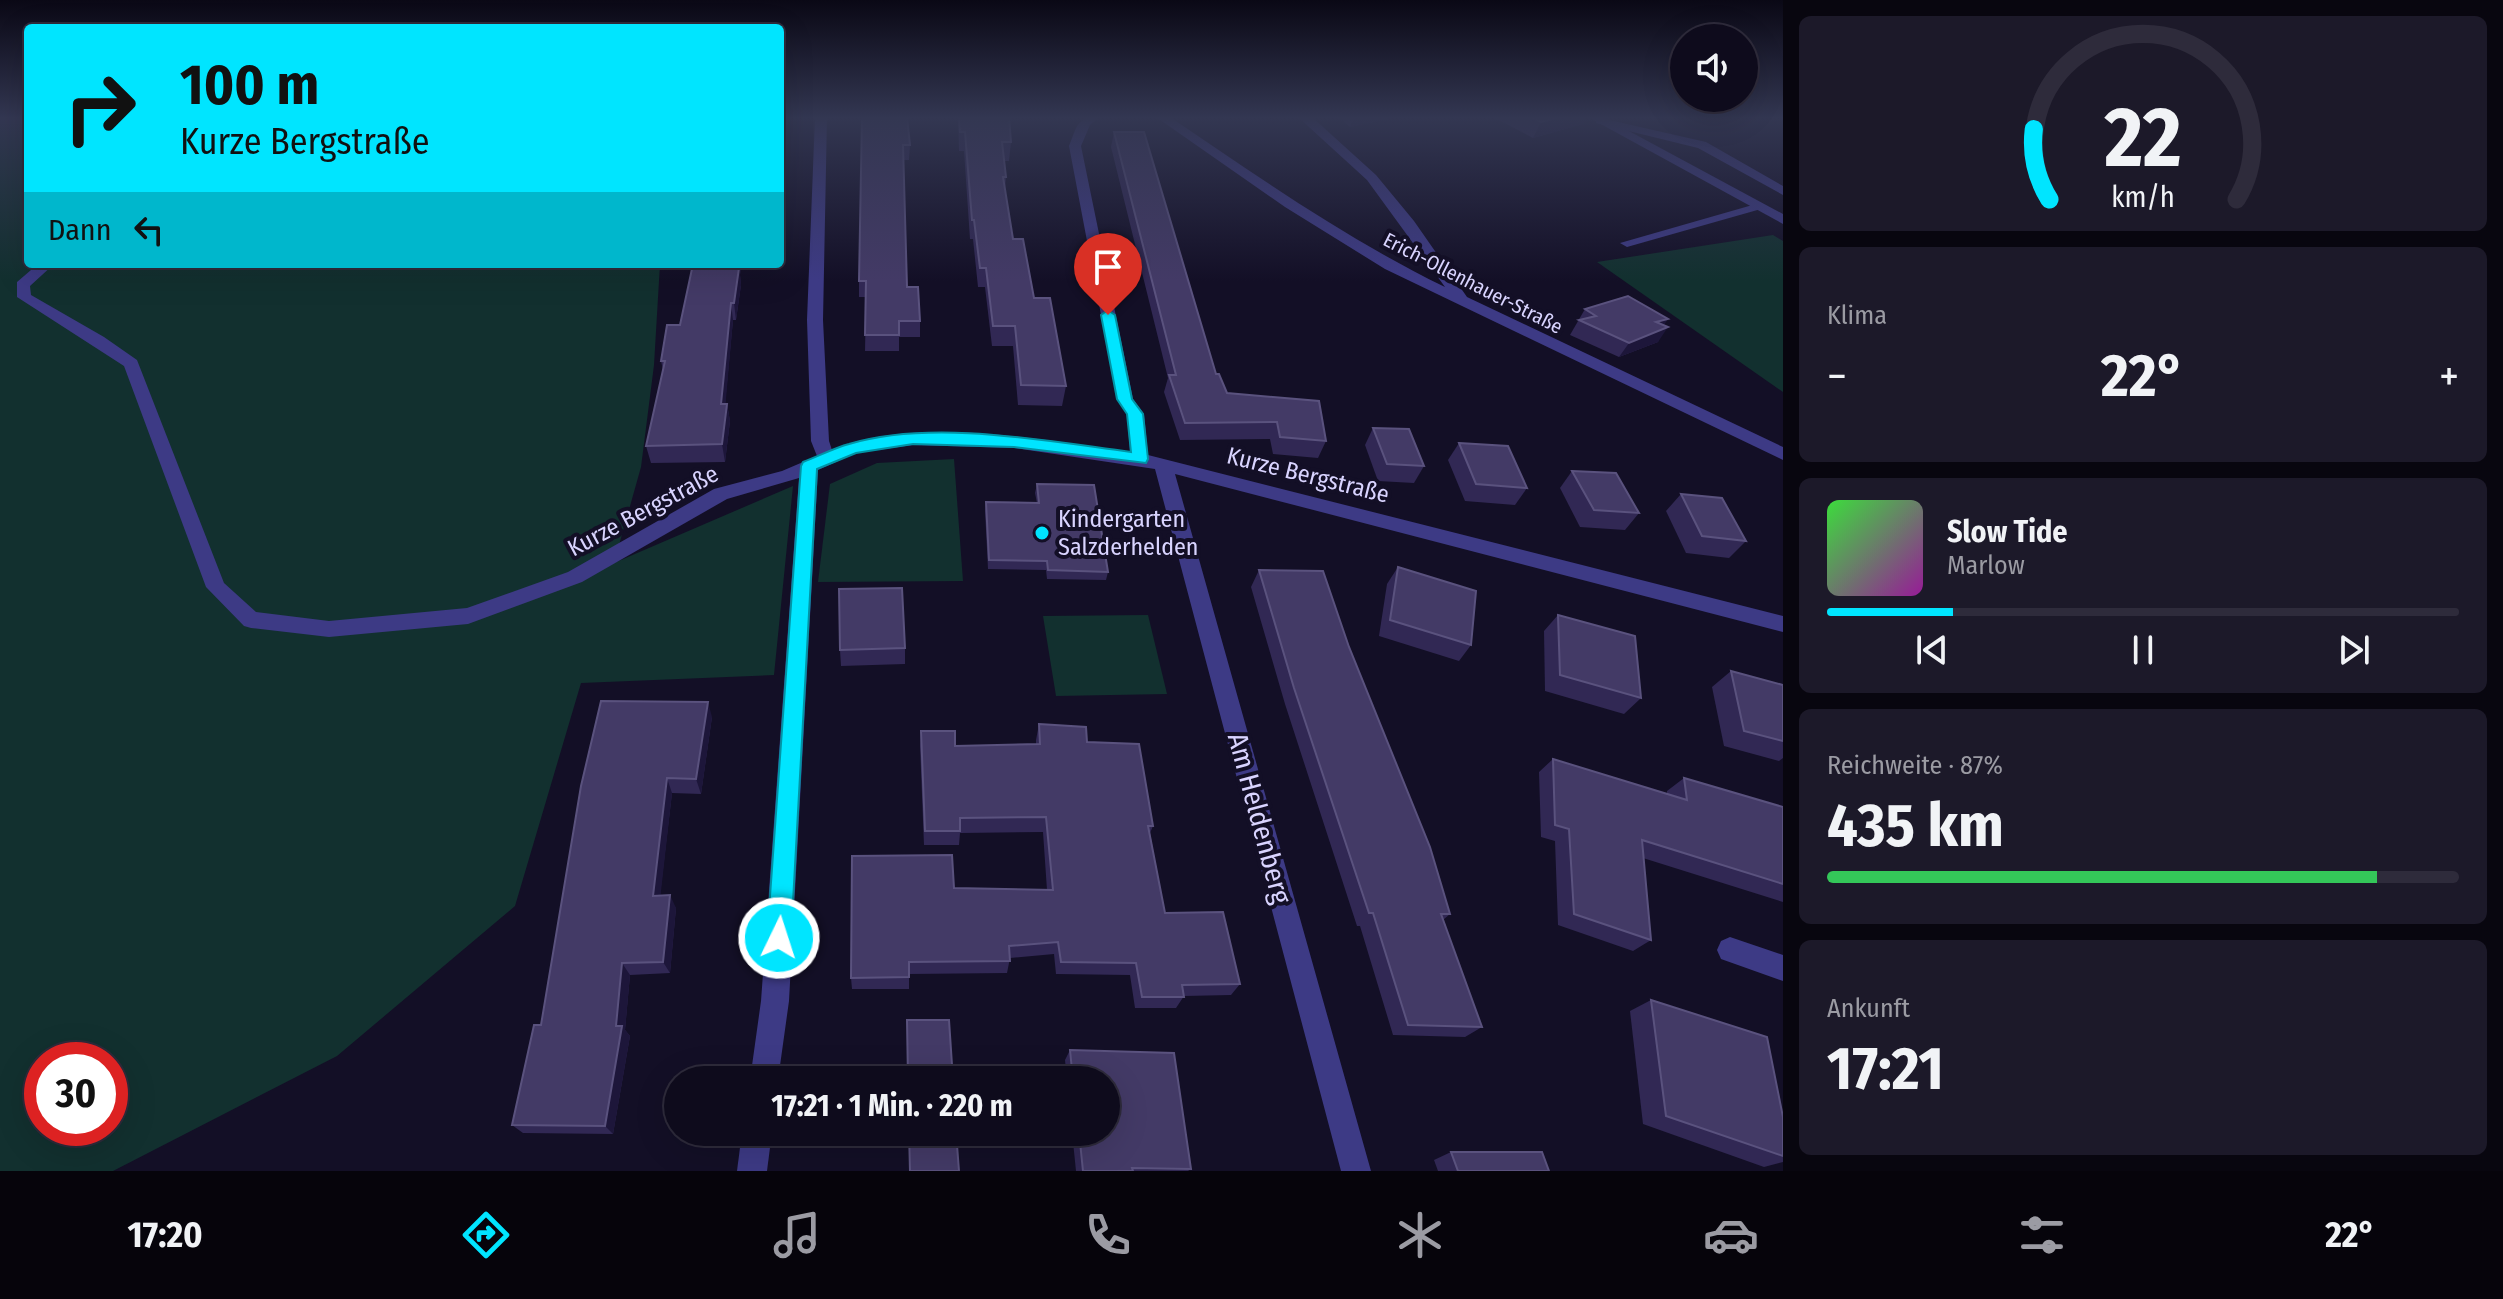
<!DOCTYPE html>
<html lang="de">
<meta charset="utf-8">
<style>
:root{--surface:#0e0b1c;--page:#1c1929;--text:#f1f3f6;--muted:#9b9ba3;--line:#2e2b3b;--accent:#00e5ff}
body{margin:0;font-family:"Fira Sans Condensed",sans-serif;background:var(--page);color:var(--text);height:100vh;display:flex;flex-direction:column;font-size:30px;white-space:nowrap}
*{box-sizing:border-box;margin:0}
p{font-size:26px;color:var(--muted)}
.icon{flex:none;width:44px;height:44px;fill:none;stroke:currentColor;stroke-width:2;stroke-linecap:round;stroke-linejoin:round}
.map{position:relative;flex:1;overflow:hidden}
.side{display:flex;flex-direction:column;gap:16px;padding:16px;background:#08060f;width:720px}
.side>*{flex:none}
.guide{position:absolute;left:24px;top:24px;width:760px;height:244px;border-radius:8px;box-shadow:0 8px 32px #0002,0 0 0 2px var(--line);background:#00e5ff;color:#111;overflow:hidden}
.controls{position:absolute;left:1670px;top:24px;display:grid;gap:16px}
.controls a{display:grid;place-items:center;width:88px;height:88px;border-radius:50%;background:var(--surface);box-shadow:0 8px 32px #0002,0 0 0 2px var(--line);font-size:40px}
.speed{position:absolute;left:24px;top:1042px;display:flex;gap:16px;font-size:40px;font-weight:700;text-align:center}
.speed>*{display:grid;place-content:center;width:104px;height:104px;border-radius:50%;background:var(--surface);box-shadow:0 8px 32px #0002,0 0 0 2px var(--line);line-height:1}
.speed .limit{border:12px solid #d22;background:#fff;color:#111}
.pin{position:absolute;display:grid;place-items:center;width:68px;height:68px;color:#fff;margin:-82px -34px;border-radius:50% 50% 50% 0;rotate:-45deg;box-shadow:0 0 8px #0007}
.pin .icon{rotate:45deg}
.me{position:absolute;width:88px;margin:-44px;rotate:4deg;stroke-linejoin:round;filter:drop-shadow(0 0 6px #0008)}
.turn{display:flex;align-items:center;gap:28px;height:168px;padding:0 24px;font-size:36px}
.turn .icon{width:104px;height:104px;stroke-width:2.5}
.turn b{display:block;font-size:56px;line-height:68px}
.then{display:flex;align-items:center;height:76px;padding:0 24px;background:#0003;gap:16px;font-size:30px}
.big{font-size:60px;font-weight:700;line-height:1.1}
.side .tile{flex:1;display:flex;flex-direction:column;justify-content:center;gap:12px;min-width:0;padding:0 28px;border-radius:12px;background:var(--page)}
.side .dial{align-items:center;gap:0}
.dial svg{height:208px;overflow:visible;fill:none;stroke:var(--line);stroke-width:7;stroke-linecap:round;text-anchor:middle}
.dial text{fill:var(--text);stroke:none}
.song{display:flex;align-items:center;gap:24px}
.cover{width:96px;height:96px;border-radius:12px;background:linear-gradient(135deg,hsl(120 70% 55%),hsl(300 70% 35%))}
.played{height:8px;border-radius:4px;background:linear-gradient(90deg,var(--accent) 20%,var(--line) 20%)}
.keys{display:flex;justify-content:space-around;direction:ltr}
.heat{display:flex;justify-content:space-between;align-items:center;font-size:44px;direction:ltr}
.charge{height:12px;border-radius:6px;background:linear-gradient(90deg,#34c759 87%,var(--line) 0)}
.trip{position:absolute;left:664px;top:1066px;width:456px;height:80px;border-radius:40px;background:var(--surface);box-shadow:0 8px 32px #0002,0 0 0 2px var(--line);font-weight:700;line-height:80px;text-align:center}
.tab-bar{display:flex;height:128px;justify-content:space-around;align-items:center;background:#06040b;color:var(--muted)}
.tab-bar .icon{width:56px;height:56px}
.tab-bar .active{color:var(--accent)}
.tab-bar b{font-size:36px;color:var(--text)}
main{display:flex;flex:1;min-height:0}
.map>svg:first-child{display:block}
.green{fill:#12302f;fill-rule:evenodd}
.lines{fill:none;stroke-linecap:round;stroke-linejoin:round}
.service{fill:#3d3a85;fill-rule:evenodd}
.minor{fill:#3d3a85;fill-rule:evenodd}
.tertiary{fill:#3d3a85;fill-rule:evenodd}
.wall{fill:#312854}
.shaded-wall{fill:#1d163a}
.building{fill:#433a66;stroke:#5a527e;stroke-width:2}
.route{fill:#00e5ff;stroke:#0095a6;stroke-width:2}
.poi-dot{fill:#00e5ff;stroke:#130f26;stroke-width:3}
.labels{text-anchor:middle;stroke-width:8;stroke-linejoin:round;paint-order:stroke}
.far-street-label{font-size:20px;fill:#d9d4ff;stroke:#130f26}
.street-label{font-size:24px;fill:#d9d4ff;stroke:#130f26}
.poi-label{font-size:24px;fill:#d9d4ff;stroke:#130f26;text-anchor:start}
.near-street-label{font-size:28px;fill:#d9d4ff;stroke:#130f26}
</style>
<main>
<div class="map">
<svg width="1783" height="1171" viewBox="0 0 1783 1171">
<rect width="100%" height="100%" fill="#130f26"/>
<!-- green -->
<g class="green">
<path d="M0,117H28V264H660L654,365L641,467L614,563L793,486L774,675L581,683L515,906L337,1056L113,1171H0ZM42,1060H110V1128H42Z"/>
<polygon points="1773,235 1783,241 1783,392 1597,262"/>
<polygon points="954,459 963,581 818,582 830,484 877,463"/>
<polygon points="1148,615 1167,694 1056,696 1043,616"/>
</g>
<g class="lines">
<!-- service -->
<polygon class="service" points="1756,204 1768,207 1627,247 1620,243"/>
<!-- minor -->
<g class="minor">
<path d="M815,117H827L823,320L829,441L832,450C914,415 1044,440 1130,452L1127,414L1117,399L1069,146C1077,127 1076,117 1099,117L1090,125L1081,146L1133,399L1144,414L1148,455L1783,616V632L1175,474L1371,1171H1341L1155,469L1014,448L913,445L856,453L818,470L789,1001L778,1080H750L761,1001L799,478L727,499L582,582L468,624L329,637L251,628L244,626L206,587L124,366L17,297V282L38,264H54L30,286L31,295L104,337L137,360L224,583L256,612L329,621L467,608L568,572L714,489L782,471L817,456L811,441L807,320Z"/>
<path d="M1156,117H1170C1259,177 1348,240 1445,287L1367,180L1298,117H1312L1376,175L1414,221L1467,297L1783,447V460L1385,269L1285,207Z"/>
<polygon points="1596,117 1706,142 1783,186 1783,195 1698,148 1596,123"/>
<polygon points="1730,937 1783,955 1783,981 1721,959 1717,950 1721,941"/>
<polygon points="742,1132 772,1132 767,1171 737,1171"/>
</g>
<!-- tertiary -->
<polygon class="tertiary" points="1588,117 1603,117 1783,214 1783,224"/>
</g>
<!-- wall -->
<g class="wall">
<polygon points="862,117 910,145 909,160 903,160 907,287 920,321 920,337 899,337 899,351 865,351 866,297 859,297 859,281"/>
<polygon points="958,117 1009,117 1011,142 1009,161 1004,161 1006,177 1005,188 1013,239 1066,386 1062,406 1018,405 1013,346 992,346 985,287 978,287 973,239 970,239 964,151 959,151"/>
<polygon points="1338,117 1397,117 1350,127"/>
<polygon points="1493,117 1587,117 1583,124 1533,138"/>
<polygon points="1114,132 1216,374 1227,393 1326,441 1318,458 1273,454 1270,439 1180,440 1164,392 1168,378 1111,147"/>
<polygon points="693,264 741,264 740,275 741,285 736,320 733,320 725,404 727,404 730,421 725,462 651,463 646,446 663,370 661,361 680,325"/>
<polygon points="1585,309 1663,326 1658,342 1619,357 1570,335"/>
<polygon points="1373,428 1424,466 1414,483 1378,481 1365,445"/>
<polygon points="1459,443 1527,488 1515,505 1465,501 1448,460"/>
<polygon points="1572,471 1639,513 1625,530 1580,527 1560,488"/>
<polygon points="1037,484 1108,572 1106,580 1047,579 1046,570 988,569 985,511 986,502 1037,503 1035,493"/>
<polygon points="1681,494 1746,541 1729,558 1686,553 1666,511"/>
<polygon points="1398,567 1471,645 1459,661 1379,636 1387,584"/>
<polygon points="1259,570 1349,647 1450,914 1443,920 1482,1027 1465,1037 1393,1035 1360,926 1357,926 1285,704 1251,587"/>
<polygon points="1558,615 1641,698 1624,714 1545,691 1544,631"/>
<polygon points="905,648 905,664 841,666 840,650"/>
<polygon points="1731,671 1783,685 1783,758 1779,761 1724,746 1712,687"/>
<polygon points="712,717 701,794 672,793 660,895 676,908 670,973 630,975 625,1030 630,1036 613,1134 523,1133 512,1125 541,1025 581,786"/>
<polygon points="1039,724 1087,742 1153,826 1150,833 1165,913 1240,984 1231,995 1184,996 1176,1008 1135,1008 1130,975 1056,974 1054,954 1010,958 1007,973 909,974 909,989 852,989 851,978 954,888 1047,890 1043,832 960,833 959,845 924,845 920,746 921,731 955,746 1036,745 1036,740"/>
<polygon points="1553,759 1667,794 1667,791 1684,778 1783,807 1783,902 1643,858 1651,940 1633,951 1558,925 1555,841 1541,837 1539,772"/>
<polygon points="1651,1000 1783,1117 1783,1162 1764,1167 1643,1124 1630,1011"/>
<polygon points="1070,1050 1174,1053 1191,1169 1188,1171 1076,1171 1072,1132 1106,1132 1106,1080 1067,1080 1065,1060"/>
<polygon points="1451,1152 1549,1171 1438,1171 1434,1160"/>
</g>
<!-- shaded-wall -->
<g class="shaded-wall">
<polygon points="1354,117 1397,117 1350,127"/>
<polygon points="1560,117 1587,117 1583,124 1533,138 1541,122"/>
<polygon points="737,264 741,264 740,275 741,285 736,320 734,303"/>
<polygon points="731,303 733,320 724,421 721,404"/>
<polygon points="1668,319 1660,331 1668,327 1658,342 1619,357 1629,343 1656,322"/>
<polygon points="727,404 730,421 725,462 722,444"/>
<polygon points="708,702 712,717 701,794 696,779"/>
<polygon points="667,778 672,793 659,909 653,896"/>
<polygon points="670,895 676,908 670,973 663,962"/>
<polygon points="622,963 630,975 625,1030 630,1036 613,1134 605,1126"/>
</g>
<!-- building -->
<g class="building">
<polygon points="862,117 907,117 910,145 903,145 907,287 918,287 920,321 899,321 899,335 865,335 866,281 859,281"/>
<polygon points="959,117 1009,117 1011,142 1002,142 1006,177 1003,177 1013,239 1023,239 1034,298 1050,298 1066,386 1021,385 1015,326 993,326 986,268 980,268 974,220 972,220 965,132 960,132"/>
<polygon points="1531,117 1560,117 1541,122"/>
<polygon points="1114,132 1144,132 1216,374 1219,374 1227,393 1319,401 1326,441 1280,437 1277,422 1185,423 1169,375 1176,375"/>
<polygon points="693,264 737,264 736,268 739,268 734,303 731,303 721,404 727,404 722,444 646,446 665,361 661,361 667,325 680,325"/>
<polygon points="1628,296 1668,319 1656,322 1668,327 1629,343 1579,320 1596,316 1585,309"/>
<polygon points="1373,428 1409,429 1424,466 1387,464"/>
<polygon points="1459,443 1508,446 1527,488 1476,484"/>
<polygon points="1572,471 1616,473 1639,513 1594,510"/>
<polygon points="1037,484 1094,485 1108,572 1048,570 1047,561 989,560 986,502 1039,503"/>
<polygon points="1681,494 1722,498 1746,541 1702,536"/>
<polygon points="1398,567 1476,591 1471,645 1390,620"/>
<polygon points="1259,570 1323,571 1349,647 1430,847 1450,914 1441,914 1482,1027 1408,1025 1373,913 1369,913 1294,688"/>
<polygon points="902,588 905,648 840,650 839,589"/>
<polygon points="1558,615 1635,636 1641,698 1560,675"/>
<polygon points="1731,671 1783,685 1783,741 1744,731"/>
<polygon points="601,701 708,702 696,779 667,778 653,896 670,895 663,962 622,963 616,1026 622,1026 605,1126 512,1125 534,1025 541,1025 581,786"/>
<polygon points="1039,724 1086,727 1087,742 1139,744 1153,826 1148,826 1165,913 1223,912 1240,984 1182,985 1184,997 1142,997 1136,963 1061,962 1058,942 1009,946 1010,961 909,962 909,977 851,978 852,856 952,855 954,888 1053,890 1046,817 960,818 960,831 925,831 921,731 955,731 955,746 1040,744"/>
<polygon points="1553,759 1687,800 1684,778 1783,807 1783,884 1642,840 1651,940 1574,914 1569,829 1555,825"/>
<polygon points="1651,1000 1767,1037 1783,1117 1783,1156 1666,1116"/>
<polygon points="907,1020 949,1020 953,1080 908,1080"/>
<polygon points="1070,1050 1174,1053 1191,1169 1132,1168 1133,1171 1083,1171 1079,1132 1106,1132 1106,1080 1073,1080"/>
<polygon points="909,1132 956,1132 959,1171 910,1171"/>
<polygon points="1451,1152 1542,1152 1549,1171 1458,1171"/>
</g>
<!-- sky -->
<linearGradient id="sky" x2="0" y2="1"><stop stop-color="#0a0815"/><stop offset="0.42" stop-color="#333752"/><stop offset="1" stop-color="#333752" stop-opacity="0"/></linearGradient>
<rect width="1783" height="281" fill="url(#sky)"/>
<!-- route -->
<path class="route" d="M1108,310L1115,315L1132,399L1143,414L1148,459L1146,463L1014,447L913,444L856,453L817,469L791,938L787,946L779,950L770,946L767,938L801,466L803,462C819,456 834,448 849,444C933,419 1046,441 1131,452L1127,414L1117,399L1101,315Z"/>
<!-- markers -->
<circle class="poi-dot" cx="1042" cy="533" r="8"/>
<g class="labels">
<!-- far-street labels -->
<g class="far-street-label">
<text transform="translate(1473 283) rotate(27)" y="7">Erich-Ollenhauer-Straße</text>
</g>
<!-- street labels -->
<g class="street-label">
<text transform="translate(1308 475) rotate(14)" y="8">Kurze Bergstraße</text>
<text transform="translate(643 511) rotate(-28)" y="8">Kurze Bergstraße</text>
</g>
<!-- poi labels -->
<g class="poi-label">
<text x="1058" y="527">Kindergarten<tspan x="1058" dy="28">Salzderhelden</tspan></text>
</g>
<!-- near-street labels -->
<g class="near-street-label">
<text transform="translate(1260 818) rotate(75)" y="10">Am Heldenberg</text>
</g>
</g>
</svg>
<div class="controls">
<a><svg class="icon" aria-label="sound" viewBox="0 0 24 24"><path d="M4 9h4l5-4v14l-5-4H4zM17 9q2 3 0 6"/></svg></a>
</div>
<div class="speed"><div class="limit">30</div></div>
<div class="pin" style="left:1108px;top:315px;background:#d93025"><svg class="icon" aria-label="arrive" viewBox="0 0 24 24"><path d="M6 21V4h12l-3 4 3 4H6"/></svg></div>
<svg class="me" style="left:779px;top:938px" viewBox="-20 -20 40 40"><circle r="17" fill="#00e5ff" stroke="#fff" stroke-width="3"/><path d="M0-11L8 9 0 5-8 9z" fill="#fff"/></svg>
<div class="trip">17:21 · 1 Min. · 220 m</div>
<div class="guide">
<div class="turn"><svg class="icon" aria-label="right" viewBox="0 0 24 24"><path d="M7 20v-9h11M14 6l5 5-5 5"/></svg><div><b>100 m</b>Kurze Bergstraße</div></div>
<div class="then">Dann<svg class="icon" aria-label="left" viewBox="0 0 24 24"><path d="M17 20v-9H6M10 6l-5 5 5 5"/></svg></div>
</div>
</div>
<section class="side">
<div class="tile dial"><svg viewBox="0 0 100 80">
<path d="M14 69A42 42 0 1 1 86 69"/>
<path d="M14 69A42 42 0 0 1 8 42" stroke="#00e5ff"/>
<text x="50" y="56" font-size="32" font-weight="700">22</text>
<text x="50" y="72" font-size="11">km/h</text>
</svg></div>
<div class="tile"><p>Klima</p>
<div class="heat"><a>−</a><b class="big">22°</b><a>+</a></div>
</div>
<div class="tile">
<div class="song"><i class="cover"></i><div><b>Slow Tide</b><p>Marlow</p></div></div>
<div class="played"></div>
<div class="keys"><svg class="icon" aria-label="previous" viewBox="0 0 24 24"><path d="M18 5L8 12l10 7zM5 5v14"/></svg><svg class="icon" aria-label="pause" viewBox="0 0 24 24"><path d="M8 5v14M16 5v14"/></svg><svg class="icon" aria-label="next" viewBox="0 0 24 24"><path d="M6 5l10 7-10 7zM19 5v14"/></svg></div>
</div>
<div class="tile"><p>Reichweite · 87%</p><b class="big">435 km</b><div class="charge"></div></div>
<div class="tile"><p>Ankunft</p><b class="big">17:21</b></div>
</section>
</main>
<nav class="tab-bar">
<b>17:20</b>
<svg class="icon active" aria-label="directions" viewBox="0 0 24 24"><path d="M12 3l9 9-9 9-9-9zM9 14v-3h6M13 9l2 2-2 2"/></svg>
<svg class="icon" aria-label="music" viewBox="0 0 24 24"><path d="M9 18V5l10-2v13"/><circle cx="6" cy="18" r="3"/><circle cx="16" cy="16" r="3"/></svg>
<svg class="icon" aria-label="phone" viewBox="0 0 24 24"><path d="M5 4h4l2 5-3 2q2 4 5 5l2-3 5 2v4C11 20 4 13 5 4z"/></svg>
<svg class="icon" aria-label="climate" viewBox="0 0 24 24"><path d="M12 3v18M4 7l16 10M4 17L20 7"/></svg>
<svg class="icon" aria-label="car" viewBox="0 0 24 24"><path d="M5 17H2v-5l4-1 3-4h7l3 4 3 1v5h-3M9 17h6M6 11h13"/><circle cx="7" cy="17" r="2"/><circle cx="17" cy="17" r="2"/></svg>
<svg class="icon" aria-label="filters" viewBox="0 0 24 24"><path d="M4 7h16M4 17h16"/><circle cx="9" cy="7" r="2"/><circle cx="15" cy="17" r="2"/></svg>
<b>22°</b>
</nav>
